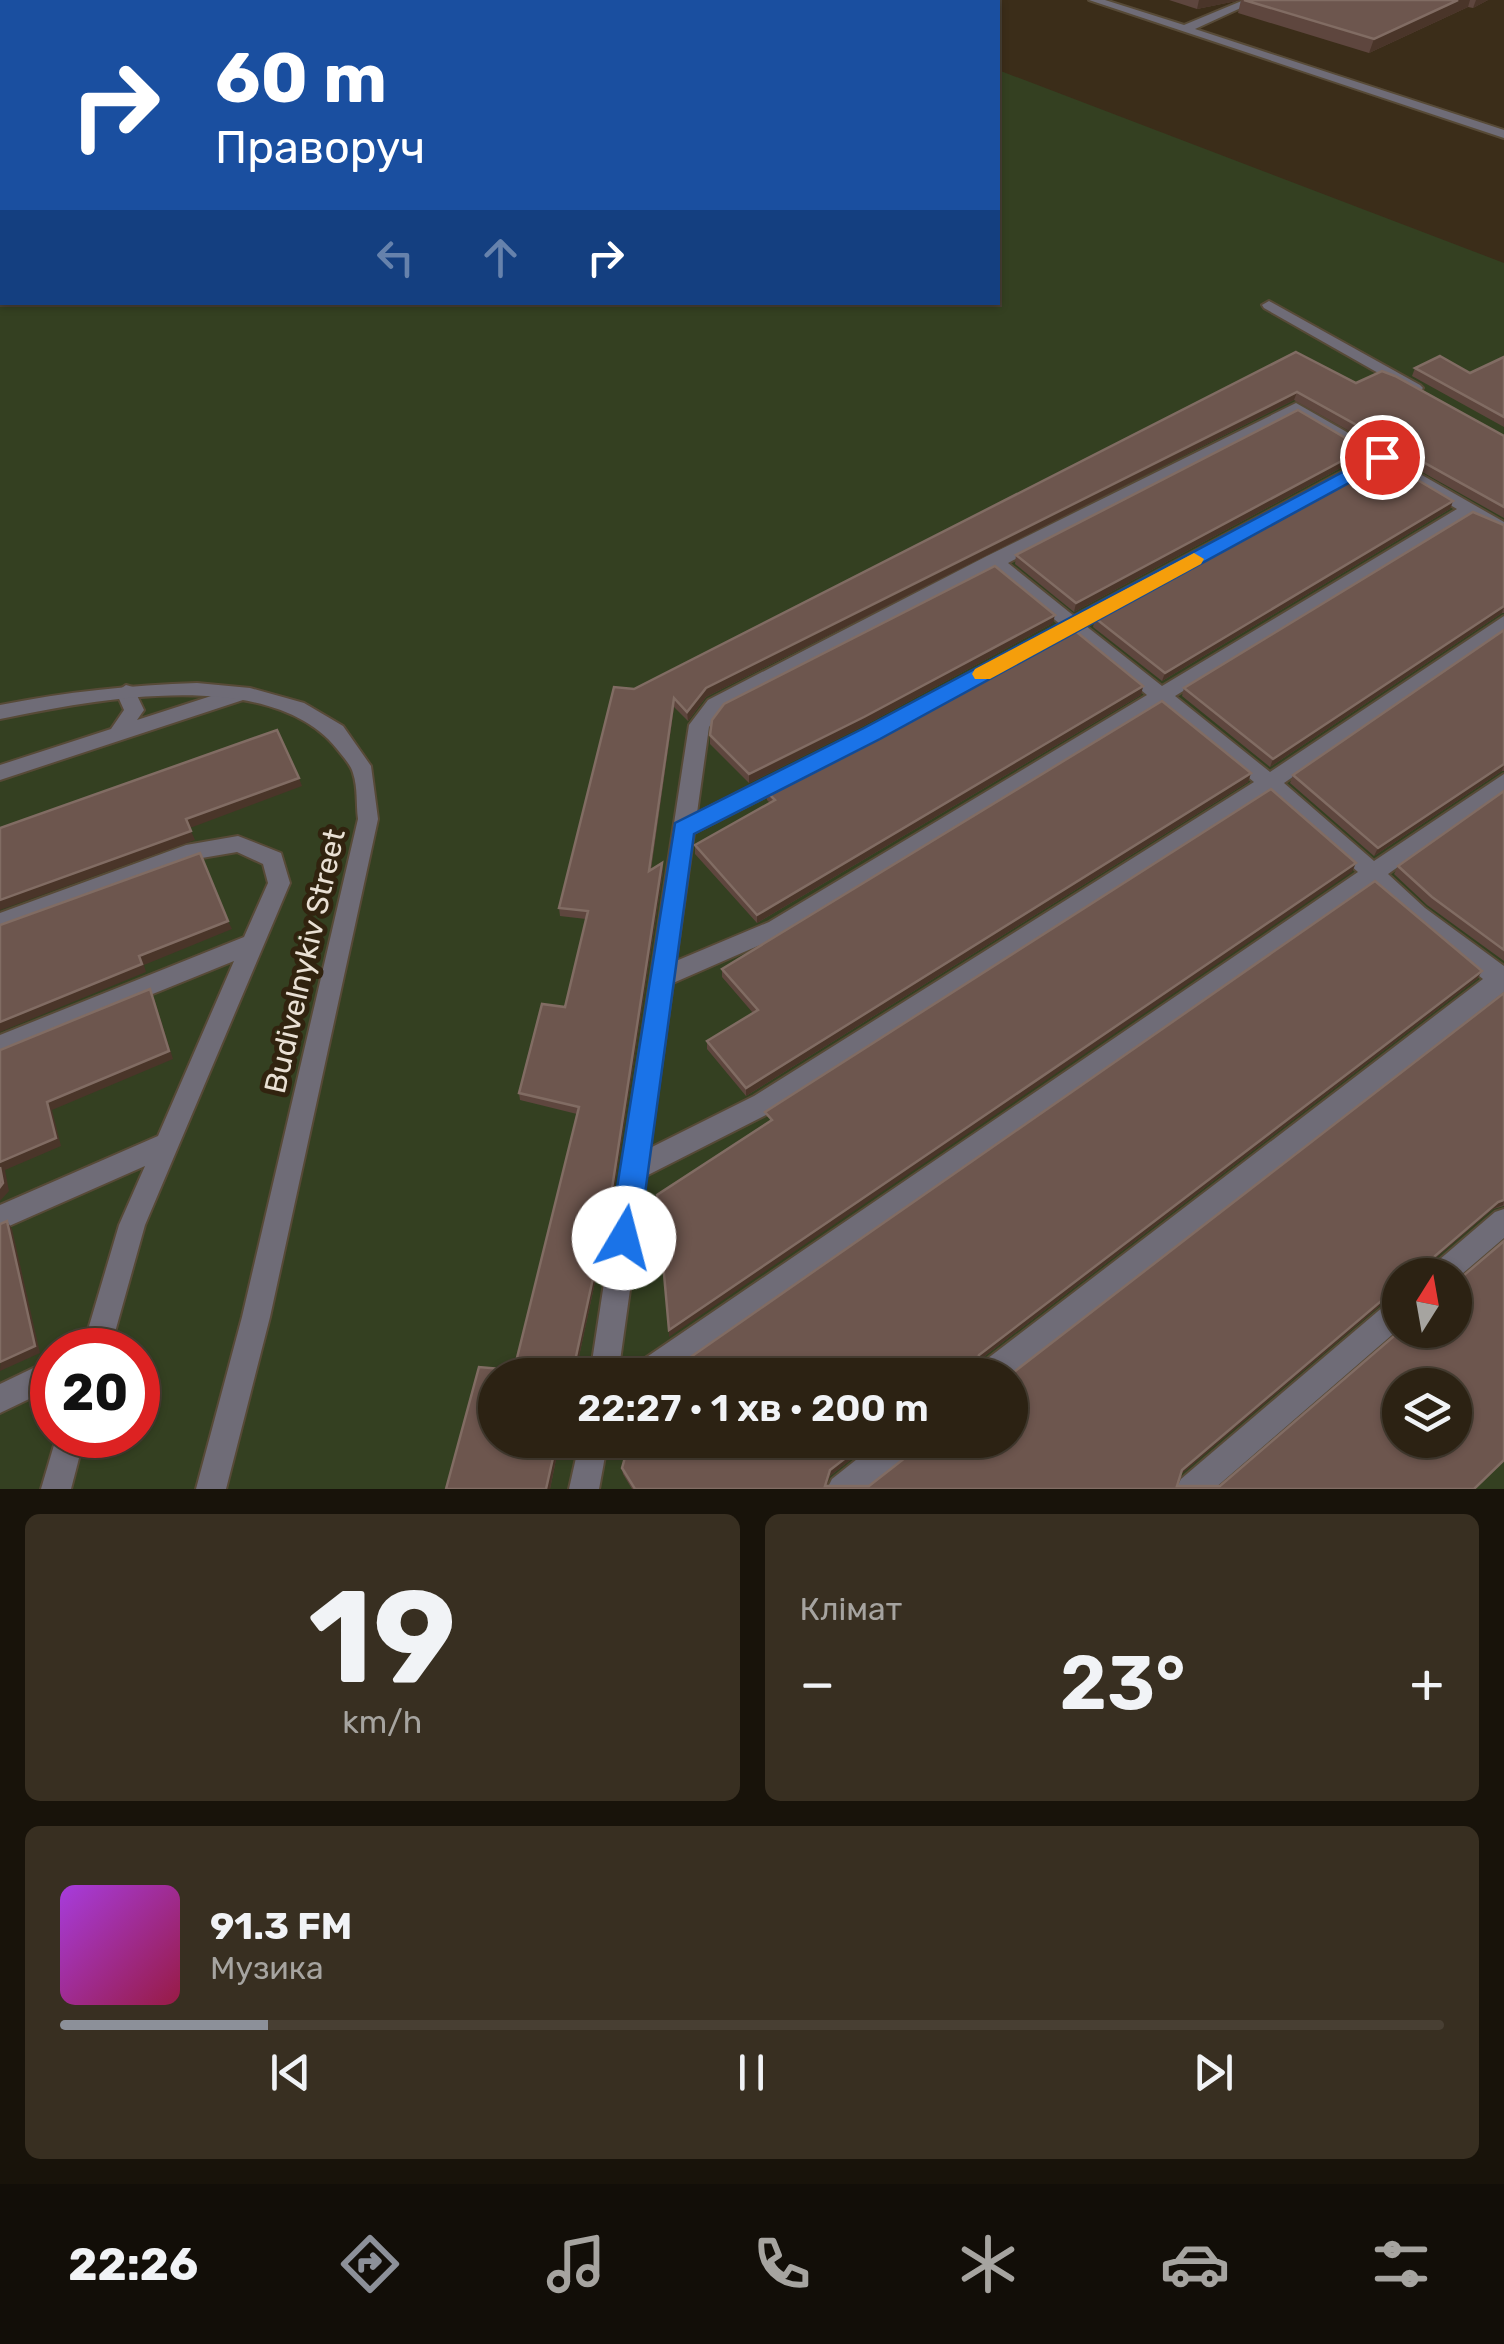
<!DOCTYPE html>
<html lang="uk">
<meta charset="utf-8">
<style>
:root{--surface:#2c2213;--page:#382f21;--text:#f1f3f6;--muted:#a6a4a0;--line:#483f33;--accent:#8c9099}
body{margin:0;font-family:Rubik,sans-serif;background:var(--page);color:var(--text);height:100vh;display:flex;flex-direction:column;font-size:38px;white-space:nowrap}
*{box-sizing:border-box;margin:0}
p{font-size:32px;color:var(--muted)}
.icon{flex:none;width:55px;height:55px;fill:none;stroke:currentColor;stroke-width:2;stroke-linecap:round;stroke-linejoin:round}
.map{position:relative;height:1489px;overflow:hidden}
.side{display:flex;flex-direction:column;gap:25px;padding:25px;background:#18130a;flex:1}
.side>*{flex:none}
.guide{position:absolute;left:0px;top:0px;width:1000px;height:305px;box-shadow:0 2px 8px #0004,0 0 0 2px var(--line);background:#1a4fa0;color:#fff;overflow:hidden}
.needle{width:65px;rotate:11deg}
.tools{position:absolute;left:1382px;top:1258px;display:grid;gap:20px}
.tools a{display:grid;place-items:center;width:90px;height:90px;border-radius:50%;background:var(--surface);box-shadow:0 2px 8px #0004,0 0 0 2px var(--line);font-size:50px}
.speed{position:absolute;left:30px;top:1328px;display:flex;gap:20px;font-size:50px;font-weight:700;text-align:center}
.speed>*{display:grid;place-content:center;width:130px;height:130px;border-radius:50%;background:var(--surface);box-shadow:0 2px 8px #0004,0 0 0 2px var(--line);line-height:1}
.speed .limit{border:15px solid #d22;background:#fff;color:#111}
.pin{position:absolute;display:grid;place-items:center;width:85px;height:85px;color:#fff;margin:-42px;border:5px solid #fff;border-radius:50%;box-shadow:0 2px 10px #0007}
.me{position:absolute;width:110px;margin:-55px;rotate:8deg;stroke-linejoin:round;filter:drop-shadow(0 0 8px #0008)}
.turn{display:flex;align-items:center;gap:35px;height:210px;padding:0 50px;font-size:45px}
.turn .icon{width:130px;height:130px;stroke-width:2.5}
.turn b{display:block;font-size:70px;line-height:85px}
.lanes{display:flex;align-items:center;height:95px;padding:0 50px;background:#0003;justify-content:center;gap:50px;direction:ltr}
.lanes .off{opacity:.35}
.big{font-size:75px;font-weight:600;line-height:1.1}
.side .tile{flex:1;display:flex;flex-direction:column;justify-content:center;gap:15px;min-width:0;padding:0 35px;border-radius:15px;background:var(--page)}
.side .dial{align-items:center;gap:0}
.dial b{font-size:130px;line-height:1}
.song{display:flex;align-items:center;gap:30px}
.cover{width:120px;height:120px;border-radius:15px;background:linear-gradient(135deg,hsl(280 70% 55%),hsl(340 70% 35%))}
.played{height:10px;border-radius:5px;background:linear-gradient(90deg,var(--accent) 15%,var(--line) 15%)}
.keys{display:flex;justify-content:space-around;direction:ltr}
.heat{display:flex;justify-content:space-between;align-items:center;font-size:55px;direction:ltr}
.side .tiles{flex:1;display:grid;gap:25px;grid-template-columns:1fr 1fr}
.tile:last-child{grid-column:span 2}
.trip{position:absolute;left:478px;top:1358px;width:550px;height:100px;border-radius:50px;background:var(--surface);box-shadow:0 2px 8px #0004,0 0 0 2px var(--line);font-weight:600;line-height:100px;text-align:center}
.menu{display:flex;height:160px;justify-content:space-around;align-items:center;background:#120e08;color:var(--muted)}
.menu .icon{width:70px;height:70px}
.menu .current{color:var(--accent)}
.menu b{font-size:45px;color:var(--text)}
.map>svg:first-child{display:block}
.green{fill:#344021;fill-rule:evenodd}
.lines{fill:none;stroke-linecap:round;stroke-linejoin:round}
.service-casing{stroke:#574a37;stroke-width:4}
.minor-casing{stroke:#574a37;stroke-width:4}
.service{fill:#6f6c77;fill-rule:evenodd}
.minor{fill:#6f6c77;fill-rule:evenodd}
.wall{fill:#5e463e;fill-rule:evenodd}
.shaded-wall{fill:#4a3529}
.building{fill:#6d564e;stroke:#816c63;stroke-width:2.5;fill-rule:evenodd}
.route{fill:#1a73e8;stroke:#114b97;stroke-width:2.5}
.slow{fill:#f59e0b}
.labels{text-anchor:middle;stroke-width:10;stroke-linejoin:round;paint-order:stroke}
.street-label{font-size:30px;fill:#e9e0d4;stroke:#31230f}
</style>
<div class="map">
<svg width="1504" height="1489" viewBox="0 0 1504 1489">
<rect width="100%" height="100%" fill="#3b2d19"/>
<!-- green -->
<path class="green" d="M0,0L820,2H2V302H998V70L1504,263V1489H0ZM1400,1275H1455V1330H1400ZM52,1350H138V1435H52ZM495,1375H1010V1440H495ZM1400,1385H1455V1440H1400Z"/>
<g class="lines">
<defs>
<g id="service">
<polygon points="1269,301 1420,385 1423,388 1420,391 1410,391 1264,308 1262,305"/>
<path d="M1296,403L1504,522V534L1469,516L1175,696L1270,772L1504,616V631L1284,783L1374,861L1504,774V792L1388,874L1425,908L1504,966V992L1010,1376L975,1375L979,1365L1483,979L1409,920L1371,885L669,1375H631L635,1365L1358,872L1268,793L772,1112L646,1176L618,1375H590L689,725L708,700L987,556ZM1296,414L1369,457L1074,616L1008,563ZM1381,464L1457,509L1162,686L1086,626ZM994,570L1060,624L865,729L697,813L709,727L722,710ZM1072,633L1147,695L769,922L676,961L694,833L879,739ZM1160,705L1254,782L754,1096L650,1148L673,983L785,934Z"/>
<polygon points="126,685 133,687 144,710 137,720 239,687 249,694 246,699 0,780 0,765 111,729 124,710 116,692"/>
<polygon points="238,836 281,853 290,883 145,1225 110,1350 82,1350 119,1225 145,1166 0,1230 0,1205 158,1136 234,961 0,1056 0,1035 244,937 268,883 263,864 237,852 196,859 0,931 0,913 186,845"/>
<polygon points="1504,1209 1504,1238 1455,1280 1455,1275 1428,1275 1432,1266 1495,1212"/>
<polygon points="1400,1297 1400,1328 1214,1489 1176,1489 1181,1479 1390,1301"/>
<polygon points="52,1359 52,1388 0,1413 0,1384"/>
<polygon points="57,1435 85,1435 71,1489 41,1489"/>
<polygon points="580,1440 608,1440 599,1489 569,1489"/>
<polygon points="881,1440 919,1440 915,1450 866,1489 827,1489 832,1479"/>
</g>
<g id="minor">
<polygon points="1089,0 1105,0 1184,25 1244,0 1258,0 1195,29 1504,130 1504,138"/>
<path d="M197,683L250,688L304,703L343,726L371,766L378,819L270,1317L226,1489H196L242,1317L358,819C356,804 358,788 353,773C351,766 346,760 341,754C276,663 93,700 0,719V705C66,692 130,685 197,683Z"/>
</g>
</defs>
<!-- service casing -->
<use href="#service" class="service-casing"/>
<!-- minor casing -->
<use href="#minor" class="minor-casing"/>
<!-- service -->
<use href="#service" class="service"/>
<!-- minor -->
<use href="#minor" class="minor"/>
</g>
<!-- wall -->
<g class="wall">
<polygon points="1169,0 1241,0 1197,9"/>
<polygon points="1241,0 1488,0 1473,8 1468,7 1369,53 1238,13"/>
<polygon points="1296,352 1356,383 1382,371 1395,376 1504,436 1504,518 1294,400 706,697 688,721 674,707 651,870 662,863 663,872 612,1203 575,1375 495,1375 495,1440 560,1440 550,1489 446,1489 479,1367 514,1370 577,1114 520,1100 519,1093 542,1004 565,1007 586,919 560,916 559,908 614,687 634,689"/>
<polygon points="1504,357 1504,427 1412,376 1415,368 1470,373"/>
<polygon points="1361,457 1074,612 1015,564 1016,555"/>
<polygon points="1453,501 1450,509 1162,681 1093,627 1095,618"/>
<polygon points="1504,525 1504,613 1502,613 1270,767 1182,696 1184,688"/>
<polygon points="1053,623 863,726 749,783 710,744 710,735"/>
<polygon points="1504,630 1504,771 1502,771 1374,856 1290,783 1293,775"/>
<polygon points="1143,686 1141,695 757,923 695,854 695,845 770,803 767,800 767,792"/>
<polygon points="1251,773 1248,782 746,1096 707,1049 707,1041 753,1013 722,977 722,969"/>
<polygon points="1504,791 1504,961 1427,905 1394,874 1398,866"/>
<path d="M1375,881L1482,971L1477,979L977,1362L974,1370L1014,1372L1504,993V1206L1493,1209L1433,1260L1430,1269L1463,1276L1504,1241V1461L1474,1489H632L623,1474L622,1468L630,1440H876L830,1476L827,1486H869L919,1447L922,1440H1010V1375H673L672,1370ZM1400,1275H1455V1330H1401L1220,1486H1177L1181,1474L1389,1298L1399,1294H1400ZM1400,1385H1455V1440H1400Z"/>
</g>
<!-- shaded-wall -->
<g class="shaded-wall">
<polygon points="1199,0 1241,0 1197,9"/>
<polygon points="1458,0 1470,0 1468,7 1369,53 1374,39"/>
<polygon points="1476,0 1488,0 1473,8"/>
<polygon points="1297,392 1294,400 706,697 688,721 687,712 706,688"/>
<polygon points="1364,449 1361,457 1074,612 1076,603"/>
<polygon points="1453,501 1450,509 1162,681 1165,673"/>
<polygon points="1504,606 1502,613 1270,767 1273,759"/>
<polygon points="1055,615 1053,623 863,726 749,783 749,774"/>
<polygon points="1143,686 1141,695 757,923 757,915"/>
<polygon points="674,698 674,707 649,879 649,871"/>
<polygon points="1504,764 1502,771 1374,856 1378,848"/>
<polygon points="1251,773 1248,782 746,1096 746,1088"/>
<polygon points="299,778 302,786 190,828 186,819"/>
<polygon points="191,831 195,840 0,910 0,900"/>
<polygon points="662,863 663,872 612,1203 575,1375 572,1375"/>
<polygon points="1356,863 1352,872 669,1337 669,1330"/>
<polygon points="228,921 232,929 144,965 146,972 0,1032 0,1022 139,956"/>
<polygon points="1482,971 1477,979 977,1362 979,1355"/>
<polygon points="150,989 154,998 173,1059 52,1110 61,1146 5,1170 9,1191 0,1201 0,1162 47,1102"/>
<polygon points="1504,1200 1503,1205 1493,1209 1430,1263 1435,1256 1498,1202"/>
<polygon points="7,1221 12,1229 40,1353 0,1371"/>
<polygon points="1400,1288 1399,1294 1389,1298 1179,1476 1182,1470 1394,1290"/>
<polygon points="557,1440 560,1440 550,1489 546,1489"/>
<polygon points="869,1440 876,1440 830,1476 825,1489 830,1470"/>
</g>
<!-- building -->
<g class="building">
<polygon points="1244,0 1458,0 1374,39"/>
<polygon points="1296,352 1356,383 1382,371 1395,376 1504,436 1504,507 1297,392 706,688 687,712 674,698 649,871 662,863 611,1195 572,1375 495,1375 495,1440 557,1440 546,1489 446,1489 479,1367 514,1370 579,1107 519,1093 542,1004 565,1007 588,911 559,908 614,687 634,689"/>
<polygon points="1440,356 1470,373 1504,357 1504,417 1415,368"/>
<polygon points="1298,410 1364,449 1076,603 1016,555"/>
<polygon points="1384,460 1453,501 1165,673 1095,618"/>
<polygon points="1473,512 1504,525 1504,606 1273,759 1184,688"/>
<polygon points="995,566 1055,615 864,717 749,774 710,735 712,720 724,704"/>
<polygon points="1073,629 1143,686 757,915 695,845 775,800 767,792"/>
<polygon points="1504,630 1504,764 1378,848 1293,775"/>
<polygon points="1162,701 1251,773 746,1088 707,1041 758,1010 722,969"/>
<polygon points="277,730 299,778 186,819 191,831 0,900 0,828"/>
<polygon points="1271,789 1356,863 669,1330 657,1195 772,1120 765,1112"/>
<polygon points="1504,791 1504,950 1432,897 1398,866"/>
<polygon points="200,853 228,921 139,956 142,964 0,1022 0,925"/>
<path d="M1375,881L1482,971L979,1355L974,1370L1014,1372L1504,993V1200L1498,1202L1435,1256L1430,1269L1463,1276L1504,1241V1460L1474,1489H635L622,1468L630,1440H869L830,1470L825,1486H869L919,1447L922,1440H1010V1375H673L672,1370ZM1400,1275H1455V1330H1401L1220,1486H1177L1182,1470L1394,1290L1400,1288ZM1400,1385H1455V1440H1400Z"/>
<polygon points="150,989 169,1051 47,1102 56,1138 0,1162 0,1050"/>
<polygon points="0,1167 3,1183 0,1187"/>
<polygon points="7,1221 35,1346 0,1362 0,1224"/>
</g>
<!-- route -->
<polygon class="route" points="1382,451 1391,457 1389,461 880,739 694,834 639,1238 634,1248 624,1252 613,1248 609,1238 675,823 864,728"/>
<!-- slow -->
<polygon class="slow" points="1194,553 1204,559 1201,564 990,679 975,679 972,674 975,669"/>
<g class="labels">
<!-- street labels -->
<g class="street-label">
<text transform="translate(305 961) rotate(-77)" y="10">Budivelnykiv Street</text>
</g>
</g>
</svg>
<div class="tools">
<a><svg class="needle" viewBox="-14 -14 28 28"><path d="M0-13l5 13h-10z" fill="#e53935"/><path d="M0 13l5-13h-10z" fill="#a6a4a0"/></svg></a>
<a><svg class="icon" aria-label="layers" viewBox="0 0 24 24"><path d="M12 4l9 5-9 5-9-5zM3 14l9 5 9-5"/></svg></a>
</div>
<div class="speed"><div class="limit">20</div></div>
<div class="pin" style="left:1382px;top:457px;background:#d93025"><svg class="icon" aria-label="arrive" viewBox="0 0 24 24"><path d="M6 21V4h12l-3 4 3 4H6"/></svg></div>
<svg class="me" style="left:624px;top:1238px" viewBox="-20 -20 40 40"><circle r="19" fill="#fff"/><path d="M0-13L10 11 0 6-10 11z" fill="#1a73e8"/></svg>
<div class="trip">22:27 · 1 хв · 200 m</div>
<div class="guide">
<div class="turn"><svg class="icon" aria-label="right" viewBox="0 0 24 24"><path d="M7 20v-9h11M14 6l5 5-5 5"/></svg><div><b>60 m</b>Праворуч</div></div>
<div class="lanes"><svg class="icon off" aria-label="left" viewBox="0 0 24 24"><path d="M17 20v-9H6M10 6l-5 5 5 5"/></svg><svg class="icon off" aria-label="ahead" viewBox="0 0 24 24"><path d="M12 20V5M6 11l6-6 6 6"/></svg><svg class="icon" aria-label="right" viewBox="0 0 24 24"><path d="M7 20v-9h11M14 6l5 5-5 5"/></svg></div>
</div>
</div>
<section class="side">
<div class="tiles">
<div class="tile dial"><b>19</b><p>km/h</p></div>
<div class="tile"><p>Клімат</p>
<div class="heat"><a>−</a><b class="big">23°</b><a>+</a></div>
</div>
<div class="tile">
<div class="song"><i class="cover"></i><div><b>91.3 FM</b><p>Музика</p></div></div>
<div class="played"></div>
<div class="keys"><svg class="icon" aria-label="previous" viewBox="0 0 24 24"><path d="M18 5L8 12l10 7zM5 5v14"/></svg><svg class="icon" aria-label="pause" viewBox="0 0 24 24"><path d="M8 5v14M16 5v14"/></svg><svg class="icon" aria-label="next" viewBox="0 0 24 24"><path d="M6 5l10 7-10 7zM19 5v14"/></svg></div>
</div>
</div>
</section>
<nav class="menu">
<b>22:26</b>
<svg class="icon current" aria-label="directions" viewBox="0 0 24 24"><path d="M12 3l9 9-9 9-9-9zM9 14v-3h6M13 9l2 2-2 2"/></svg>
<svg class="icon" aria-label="music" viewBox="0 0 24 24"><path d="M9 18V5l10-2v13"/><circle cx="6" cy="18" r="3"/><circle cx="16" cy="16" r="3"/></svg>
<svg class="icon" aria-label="phone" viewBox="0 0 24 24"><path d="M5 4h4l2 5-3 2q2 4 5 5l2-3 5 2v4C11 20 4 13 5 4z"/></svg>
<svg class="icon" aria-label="climate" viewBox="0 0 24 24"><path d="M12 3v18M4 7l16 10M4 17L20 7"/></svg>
<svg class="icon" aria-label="car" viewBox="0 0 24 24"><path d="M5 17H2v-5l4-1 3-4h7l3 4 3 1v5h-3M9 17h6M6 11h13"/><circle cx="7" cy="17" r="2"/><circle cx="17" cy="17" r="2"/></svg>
<svg class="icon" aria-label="filters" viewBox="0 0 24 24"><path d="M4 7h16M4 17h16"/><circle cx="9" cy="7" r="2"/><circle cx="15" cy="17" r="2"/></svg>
</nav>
